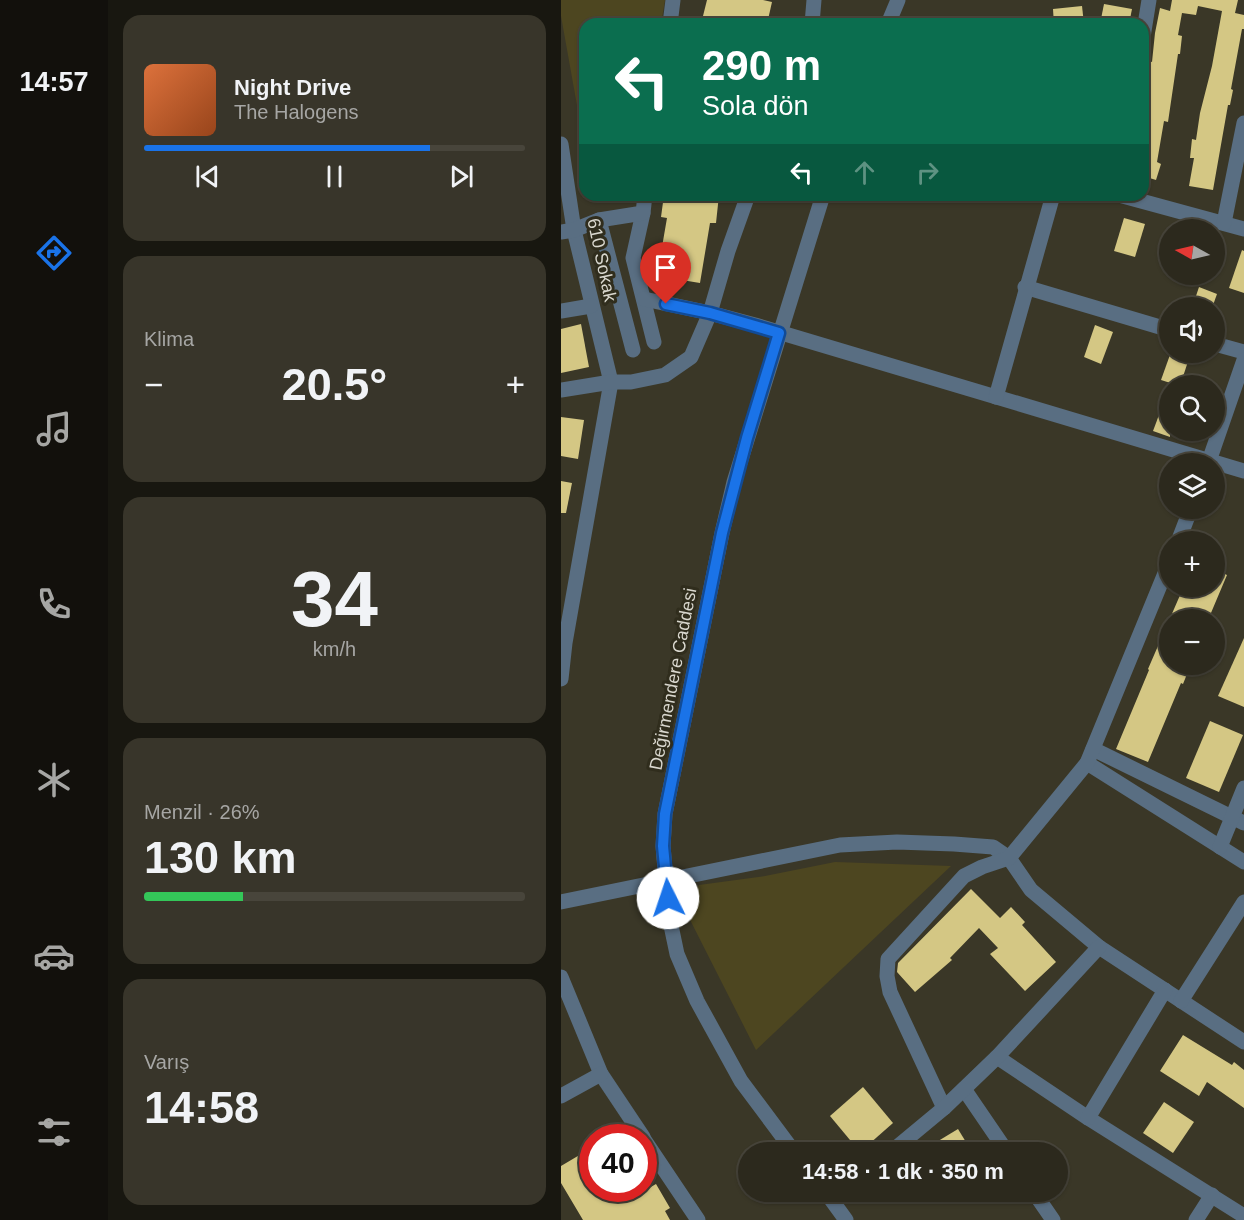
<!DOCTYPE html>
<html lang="tr">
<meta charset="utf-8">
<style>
:root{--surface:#2c291d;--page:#38352a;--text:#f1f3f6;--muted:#a6a6a4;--line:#48453b;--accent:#1a73e8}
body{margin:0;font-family:Helvetica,sans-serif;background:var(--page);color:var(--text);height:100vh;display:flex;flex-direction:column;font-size:22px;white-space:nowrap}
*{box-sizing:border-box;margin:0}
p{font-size:20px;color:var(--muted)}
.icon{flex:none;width:33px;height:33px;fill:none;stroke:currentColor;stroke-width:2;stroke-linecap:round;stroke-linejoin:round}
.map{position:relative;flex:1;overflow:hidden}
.drawer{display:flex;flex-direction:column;gap:15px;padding:15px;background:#181710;width:453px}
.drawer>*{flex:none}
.top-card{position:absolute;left:18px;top:18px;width:570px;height:183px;border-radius:18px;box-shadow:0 2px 4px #0004,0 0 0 2px var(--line);background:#0b6e4f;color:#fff;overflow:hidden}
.needle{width:39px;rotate:278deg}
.tools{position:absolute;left:598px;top:219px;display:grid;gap:12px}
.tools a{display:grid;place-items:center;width:66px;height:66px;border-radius:50%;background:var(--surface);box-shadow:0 2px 4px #0004,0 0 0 2px var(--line);font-size:30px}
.speed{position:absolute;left:18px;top:1124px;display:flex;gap:12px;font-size:30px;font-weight:700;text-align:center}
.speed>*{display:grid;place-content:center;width:78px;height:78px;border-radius:50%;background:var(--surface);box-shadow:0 2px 4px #0004,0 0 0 2px var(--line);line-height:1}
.speed .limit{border:9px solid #d22;background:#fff;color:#111}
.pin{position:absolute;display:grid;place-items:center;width:51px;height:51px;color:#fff;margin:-62px -26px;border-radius:50% 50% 50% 0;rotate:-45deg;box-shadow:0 0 6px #0007}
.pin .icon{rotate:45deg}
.me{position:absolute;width:66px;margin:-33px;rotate:356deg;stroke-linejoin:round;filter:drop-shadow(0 0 4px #0008)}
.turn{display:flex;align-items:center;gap:21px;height:126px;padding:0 24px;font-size:27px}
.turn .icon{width:78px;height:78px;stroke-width:2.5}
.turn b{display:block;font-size:42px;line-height:51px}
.lanes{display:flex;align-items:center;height:57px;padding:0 24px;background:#0003;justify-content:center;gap:30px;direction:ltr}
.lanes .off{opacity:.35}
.big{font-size:45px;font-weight:800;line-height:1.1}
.drawer .widget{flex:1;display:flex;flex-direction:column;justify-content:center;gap:9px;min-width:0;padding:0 21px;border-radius:18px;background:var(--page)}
.drawer .dial{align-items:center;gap:0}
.dial b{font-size:78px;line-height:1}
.song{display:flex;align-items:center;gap:18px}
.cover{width:72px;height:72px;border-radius:9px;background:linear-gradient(135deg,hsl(20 70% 55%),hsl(20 70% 35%))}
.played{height:6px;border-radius:3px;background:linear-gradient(90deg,var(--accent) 75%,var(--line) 75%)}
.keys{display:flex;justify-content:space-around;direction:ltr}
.heat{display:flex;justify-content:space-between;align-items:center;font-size:33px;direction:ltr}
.charge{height:9px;border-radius:4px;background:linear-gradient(90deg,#34c759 26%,var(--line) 0)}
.trip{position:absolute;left:177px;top:1142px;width:330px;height:60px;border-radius:30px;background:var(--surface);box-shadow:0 2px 4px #0004,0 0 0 2px var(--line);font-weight:800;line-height:60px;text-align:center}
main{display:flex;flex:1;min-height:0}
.menu{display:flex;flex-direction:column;width:108px;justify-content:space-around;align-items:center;background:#12100c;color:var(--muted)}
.menu .icon{width:42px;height:42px}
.menu .selected{color:var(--accent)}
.menu b{font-size:27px;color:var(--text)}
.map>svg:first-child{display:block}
.green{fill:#4d4620}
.building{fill:#d4c784}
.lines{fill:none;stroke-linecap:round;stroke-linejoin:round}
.minor{stroke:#596e82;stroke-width:15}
.route-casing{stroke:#114b97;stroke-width:15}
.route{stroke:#1a73e8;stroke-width:10}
.labels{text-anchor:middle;stroke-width:6;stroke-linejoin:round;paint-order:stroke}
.street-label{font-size:18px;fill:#d9d7ce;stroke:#302d1d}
</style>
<main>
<nav class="menu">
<b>14:57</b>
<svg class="icon selected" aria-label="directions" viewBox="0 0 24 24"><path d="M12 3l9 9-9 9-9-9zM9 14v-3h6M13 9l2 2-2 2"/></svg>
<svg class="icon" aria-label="music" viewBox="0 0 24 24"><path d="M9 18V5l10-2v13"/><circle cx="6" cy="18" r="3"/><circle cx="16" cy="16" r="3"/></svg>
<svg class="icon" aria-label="phone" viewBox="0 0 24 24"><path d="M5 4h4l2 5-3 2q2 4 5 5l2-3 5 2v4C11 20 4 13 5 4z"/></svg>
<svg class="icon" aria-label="climate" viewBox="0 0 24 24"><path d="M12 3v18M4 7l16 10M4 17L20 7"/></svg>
<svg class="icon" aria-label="car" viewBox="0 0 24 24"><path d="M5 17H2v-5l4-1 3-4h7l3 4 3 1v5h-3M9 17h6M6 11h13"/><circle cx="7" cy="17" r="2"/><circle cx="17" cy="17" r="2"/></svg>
<svg class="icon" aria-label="filters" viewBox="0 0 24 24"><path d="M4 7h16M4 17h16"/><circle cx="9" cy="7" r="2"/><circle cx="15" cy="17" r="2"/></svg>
</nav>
<section class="drawer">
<div class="widget">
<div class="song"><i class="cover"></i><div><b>Night Drive</b><p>The Halogens</p></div></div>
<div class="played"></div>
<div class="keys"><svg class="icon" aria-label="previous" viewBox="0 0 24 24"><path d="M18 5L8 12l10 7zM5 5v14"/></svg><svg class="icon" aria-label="pause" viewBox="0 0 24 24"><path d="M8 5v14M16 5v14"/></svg><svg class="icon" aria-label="next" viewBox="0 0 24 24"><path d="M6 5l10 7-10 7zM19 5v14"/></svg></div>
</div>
<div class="widget"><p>Klima</p>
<div class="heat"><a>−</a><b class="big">20.5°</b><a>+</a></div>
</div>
<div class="widget dial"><b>34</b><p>km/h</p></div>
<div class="widget"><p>Menzil · 26%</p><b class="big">130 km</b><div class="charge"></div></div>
<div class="widget"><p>Varış</p><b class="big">14:58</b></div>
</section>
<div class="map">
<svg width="683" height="1220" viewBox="0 0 683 1220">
<rect width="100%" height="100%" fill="#3a3727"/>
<!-- green -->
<g class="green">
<polygon points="0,0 104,0 100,24 24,24 24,150 0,16"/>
<polygon points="32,195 78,195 77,198 33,202"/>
<polygon points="274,862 390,866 195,1050 122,906 138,885 204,876"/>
</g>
<!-- building -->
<g class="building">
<polygon points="146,0 202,0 211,2 206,24 140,24"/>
<polygon points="611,0 677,0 674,13 683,15 683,29 681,29 670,89 672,90 669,105 667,105 652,190 628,186 633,158 629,158 631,139 635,140 639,113 651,66 661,11 637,6 635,15 621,13 617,35 621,36 619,54 617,54 607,122 603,121 596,162 600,164 595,180 582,176 582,119 588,61 591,62 594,33 599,8 609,11"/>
<polygon points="543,4 571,9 568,24 539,24"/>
<polygon points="521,6 523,24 493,24 492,9"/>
<polygon points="103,195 158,195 155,223 149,223 139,283 96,276 106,218 100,217"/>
<polygon points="563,218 584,224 574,257 553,251"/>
<polygon points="681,250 683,251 683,293 668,288"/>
<polygon points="638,287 656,294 651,308 631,308"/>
<polygon points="20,324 28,367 0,373 0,329"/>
<polygon points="534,325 552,332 540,364 523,357"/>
<polygon points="610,352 630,352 619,386 600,380"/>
<polygon points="608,388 609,388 609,437 592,431"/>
<polygon points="0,417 23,420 17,459 0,456"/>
<polygon points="0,481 11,483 5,513 0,513"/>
<polygon points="654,569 666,575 647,620 609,620 609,664 630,664 622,684 620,683 587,762 555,749 588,670 587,669 623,586 654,586"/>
<polygon points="683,638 683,707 657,696"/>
<polygon points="649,721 682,735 658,792 625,778"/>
<polygon points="410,889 439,918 450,907 464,922 461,925 495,962 464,991 429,954 437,948 418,928 389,958 391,960 354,992 336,972 337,963"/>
<polygon points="622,1035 671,1065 673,1062 683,1070 683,1108 646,1082 638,1096 599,1071"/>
<polygon points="302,1087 332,1123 299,1152 269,1116"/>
<polygon points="603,1102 633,1122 612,1153 582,1133"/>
<polygon points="397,1129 411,1152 359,1152"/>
<polygon points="32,1147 32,1188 88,1188 95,1184 109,1208 104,1211 109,1220 22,1220 0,1183 0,1166"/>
</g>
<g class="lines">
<!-- minor -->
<g class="minor">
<polyline points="109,24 112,0"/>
<polyline points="251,24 253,0"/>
<polyline points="327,24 337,0"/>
<polyline points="582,37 588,0"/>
<polyline points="0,144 13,230 50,382 4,643 0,679"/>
<polyline points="558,195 683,229"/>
<polyline points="82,213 72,258 93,342"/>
<polyline points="38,220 72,350"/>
<polyline points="663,223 683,123"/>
<polyline points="0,232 13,230 38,220 82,213 84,195"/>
<polyline points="464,287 609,330"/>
<polyline points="83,299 149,313 194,325 683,471"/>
<polyline points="0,311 30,306"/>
<polyline points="654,344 683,352"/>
<polyline points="0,390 50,382 70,382 104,375 130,357 149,313 167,251 187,195"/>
<polyline points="435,397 492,195"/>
<polyline points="647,464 683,360"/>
<polyline points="617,542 630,508"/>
<polyline points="532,749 683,823"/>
<polyline points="526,763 683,862"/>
<polyline points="659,847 683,788"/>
<polyline points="0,902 279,845 336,842 393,844 432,847 448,858 470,890 538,947 683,1042"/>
<polyline points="0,977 40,1074 82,1137"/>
<polyline points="620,1001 683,902"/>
<polyline points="436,1057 527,1118 683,1216"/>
<polyline points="403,1089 446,1152"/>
<polyline points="0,1096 40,1074"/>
<polyline points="383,1108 329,992 326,976 327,959 403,876 421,867 448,858 526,763 609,561"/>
<polyline points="527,1118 604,990"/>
<polyline points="82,1138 137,1220"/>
<polyline points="233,1152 180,1081 136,1001 116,954 108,916 102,846 104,814 161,533 173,482 262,195"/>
<polyline points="330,1152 383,1108 436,1057 538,947"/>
<polyline points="264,1191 285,1220"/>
<polyline points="472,1191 492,1220"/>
<polyline points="635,1220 651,1195"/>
</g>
</g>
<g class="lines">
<defs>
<polyline id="route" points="105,304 149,313 218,333 186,438 161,533 104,814 102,846 107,898"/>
</defs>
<!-- route casing -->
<use href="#route" class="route-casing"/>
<!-- route -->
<use href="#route" class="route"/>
</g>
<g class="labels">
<!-- street labels -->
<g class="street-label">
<text transform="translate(41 260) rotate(78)" y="6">610 Sokak</text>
<text transform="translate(112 679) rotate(-79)" y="6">Değirmendere Caddesi</text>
</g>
</g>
</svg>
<div class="tools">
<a><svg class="needle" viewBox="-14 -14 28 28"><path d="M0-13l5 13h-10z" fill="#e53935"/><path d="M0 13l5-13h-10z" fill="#a6a6a4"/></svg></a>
<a><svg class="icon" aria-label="sound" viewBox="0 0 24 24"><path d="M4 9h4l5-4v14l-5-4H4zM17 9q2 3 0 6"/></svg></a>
<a><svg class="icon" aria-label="search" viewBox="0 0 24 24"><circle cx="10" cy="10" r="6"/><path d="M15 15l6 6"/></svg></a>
<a><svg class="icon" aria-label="layers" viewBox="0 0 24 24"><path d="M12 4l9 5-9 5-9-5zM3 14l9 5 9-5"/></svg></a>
<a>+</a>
<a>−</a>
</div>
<div class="speed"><div class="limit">40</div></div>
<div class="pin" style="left:105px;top:304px;background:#d93025"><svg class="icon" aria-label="arrive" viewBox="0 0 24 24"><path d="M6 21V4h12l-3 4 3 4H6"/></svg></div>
<svg class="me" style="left:107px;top:898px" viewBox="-20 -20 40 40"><circle r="19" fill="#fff"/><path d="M0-13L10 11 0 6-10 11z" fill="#1a73e8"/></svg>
<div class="trip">14:58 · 1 dk · 350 m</div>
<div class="top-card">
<div class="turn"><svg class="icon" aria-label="left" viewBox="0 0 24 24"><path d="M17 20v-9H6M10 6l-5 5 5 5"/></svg><div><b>290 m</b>Sola dön</div></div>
<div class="lanes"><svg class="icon" aria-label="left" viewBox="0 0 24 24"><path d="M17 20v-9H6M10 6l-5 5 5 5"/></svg><svg class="icon off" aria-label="ahead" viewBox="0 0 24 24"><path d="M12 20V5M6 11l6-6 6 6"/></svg><svg class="icon off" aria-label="right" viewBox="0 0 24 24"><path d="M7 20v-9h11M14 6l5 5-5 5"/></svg></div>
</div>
</div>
</main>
